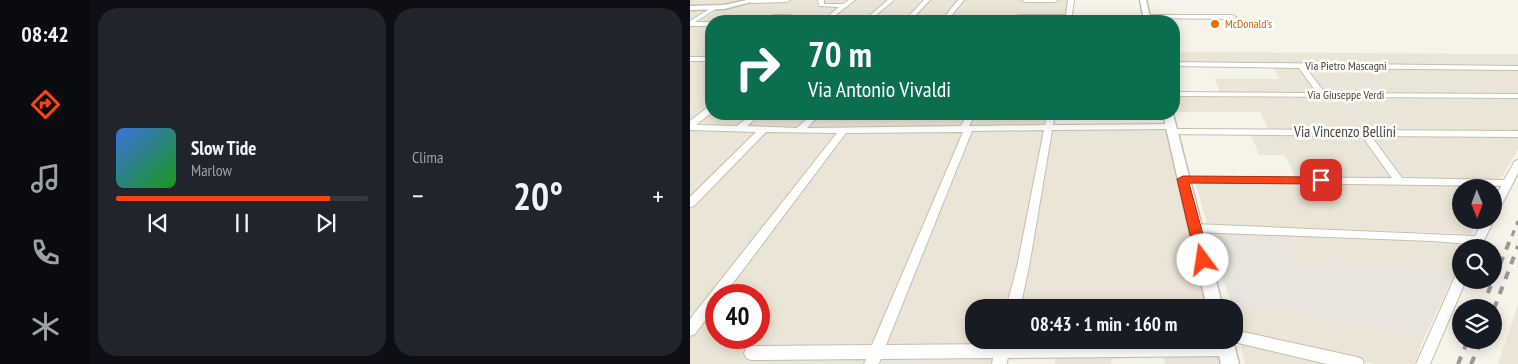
<!DOCTYPE html>
<html lang="it">
<meta charset="utf-8">
<style>
:root{--surface:#171b24;--page:#20242c;--text:#f1f3f6;--muted:#9ea1a6;--line:#363941;--accent:#ff4317}
body{margin:0;font-family:"PT Sans Narrow",sans-serif;background:var(--page);color:var(--text);height:100vh;display:flex;flex-direction:column;font-size:19px;white-space:nowrap}
*{box-sizing:border-box;margin:0}
p{font-size:16px;color:var(--muted)}
.icon{flex:none;width:28px;height:28px;fill:none;stroke:currentColor;stroke-width:2;stroke-linecap:round;stroke-linejoin:round}
.map{position:relative;flex:1;overflow:hidden}
.panel{display:flex;flex-direction:column;gap:8px;padding:8px;background:#0d0f14;width:600px}
.panel>*{flex:none}
.hud{position:absolute;left:15px;top:15px;width:475px;height:105px;border-radius:20px;box-shadow:0 2px 12px #0003;background:#0b6e4f;color:#fff;overflow:hidden}
.needle{width:32px;rotate:179deg}
.fabs{position:absolute;left:762px;top:179px;display:grid;gap:10px}
.fabs a{display:grid;place-items:center;width:50px;height:50px;border-radius:50%;background:var(--surface);box-shadow:0 2px 12px #0003;font-size:25px}
.speed{position:absolute;left:15px;top:284px;display:flex;gap:10px;font-size:25px;font-weight:700;text-align:center}
.speed>*{display:grid;place-content:center;width:65px;height:65px;border-radius:50%;background:var(--surface);box-shadow:0 2px 12px #0003;line-height:1}
.speed .limit{border:8px solid #d22;background:#fff;color:#111}
.pin{position:absolute;display:grid;place-items:center;width:42px;height:42px;color:#fff;margin:-21px;border-radius:10px;box-shadow:0 2px 8px #0006}
.me{position:absolute;width:55px;margin:-28px;rotate:346deg;stroke-linejoin:round;filter:drop-shadow(0 0 4px #0008)}
.turn{display:flex;align-items:center;gap:18px;height:105px;padding:0 20px;font-size:22px}
.turn .icon{width:65px;height:65px;stroke-width:2.5}
.turn b{display:block;font-size:35px;line-height:42px}
.big{font-size:38px;font-weight:600;line-height:1.1}
.panel .widget{flex:1;display:flex;flex-direction:column;justify-content:center;gap:8px;min-width:0;padding:0 18px;border-radius:20px;background:var(--page)}
.song{display:flex;align-items:center;gap:15px}
.cover{width:60px;height:60px;border-radius:8px;background:linear-gradient(135deg,hsl(220 70% 55%),hsl(120 70% 35%))}
.played{height:5px;border-radius:2px;background:linear-gradient(90deg,var(--accent) 85%,var(--line) 85%)}
.keys{display:flex;justify-content:space-around;direction:ltr}
.heat{display:flex;justify-content:space-between;align-items:center;font-size:28px;direction:ltr}
.panel .tiles{flex:1;display:grid;gap:8px;grid-template-columns:repeat(2,1fr)}
.trip{position:absolute;left:275px;top:299px;width:278px;height:50px;border-radius:20px;background:var(--surface);box-shadow:0 2px 12px #0003;font-weight:600;line-height:50px;text-align:center}
main{display:flex;flex:1;min-height:0}
.tabs{display:flex;flex-direction:column;width:90px;justify-content:space-around;align-items:center;background:#090b0e;color:var(--muted)}
.tabs .icon{width:35px;height:35px}
.tabs .current{color:var(--accent)}
.tabs b{font-size:22px;color:var(--text)}
.map>svg:first-child{display:block}
.residential{fill:#ebe5d7;fill-rule:evenodd}
.industrial{fill:#e9e4dd}
.lines{fill:none;stroke-linecap:round;stroke-linejoin:round}
.minor-casing{stroke:#c6bead;stroke-width:2}
.tertiary-casing{stroke:#c6bead;stroke-width:3}
.minor{fill:#fff;fill-rule:evenodd}
.tertiary{fill:#fff;fill-rule:evenodd}
.rail-far1{stroke:#999;stroke-width:3;stroke-dasharray:6 6;stroke-linecap:butt}
.rail{stroke:#999;stroke-width:4;stroke-dasharray:8 8;stroke-linecap:butt}
.route{fill:#ff4317;stroke:#a62c0f}
.food-dot{fill:#e8710a;stroke:#fff;stroke-width:2}
.labels{text-anchor:middle;stroke-width:5;stroke-linejoin:round;paint-order:stroke}
.far-food-label{font-size:12px;fill:#c56008;stroke:#fff;text-anchor:start}
.far-street-label{font-size:12px;fill:#4b4436;stroke:#fff}
.street-label{font-size:15px;fill:#4b4436;stroke:#fff}
</style>
<main>
<nav class="tabs">
<b>08:42</b>
<svg class="icon current" aria-label="directions" viewBox="0 0 24 24"><path d="M12 3l9 9-9 9-9-9zM9 14v-3h6M13 9l2 2-2 2"/></svg>
<svg class="icon" aria-label="music" viewBox="0 0 24 24"><path d="M9 18V5l10-2v13"/><circle cx="6" cy="18" r="3"/><circle cx="16" cy="16" r="3"/></svg>
<svg class="icon" aria-label="phone" viewBox="0 0 24 24"><path d="M5 4h4l2 5-3 2q2 4 5 5l2-3 5 2v4C11 20 4 13 5 4z"/></svg>
<svg class="icon" aria-label="climate" viewBox="0 0 24 24"><path d="M12 3v18M4 7l16 10M4 17L20 7"/></svg>
</nav>
<section class="panel">
<div class="tiles">
<div class="widget">
<div class="song"><i class="cover"></i><div><b>Slow Tide</b><p>Marlow</p></div></div>
<div class="played"></div>
<div class="keys"><svg class="icon" aria-label="previous" viewBox="0 0 24 24"><path d="M18 5L8 12l10 7zM5 5v14"/></svg><svg class="icon" aria-label="pause" viewBox="0 0 24 24"><path d="M8 5v14M16 5v14"/></svg><svg class="icon" aria-label="next" viewBox="0 0 24 24"><path d="M6 5l10 7-10 7zM19 5v14"/></svg></div>
</div>
<div class="widget"><p>Clima</p>
<div class="heat"><a>−</a><b class="big">20°</b><a>+</a></div>
</div>
</div>
</section>
<div class="map">
<svg width="828" height="364" viewBox="0 0 828 364">
<rect width="100%" height="100%" fill="#f6f3e9"/>
<!-- residential -->
<g class="residential">
<polygon points="0,0 62,0 32,6 0,7"/>
<path d="M69,0H383L380,21H21V114H366L365,124H477L519,307L284,308V340H527L532,364H475L473,356L422,359L421,364H365L366,356L319,360L318,364H0V9L34,8L57,5ZM26,295H69V338H26Z"/>
<polygon points="484,52 828,54 828,65 484,62"/>
<polygon points="583,67 828,70 828,95 530,92 525,79 589,79"/>
<polygon points="484,97 828,99 828,131 578,129 570,112 486,112"/>
<polygon points="561,135 828,137 828,149 810,180 605,177 595,155 569,155"/>
<polygon points="506,184 797,186 805,188 804,190 804,188 771,188 771,220 789,220 781,234 517,224"/>
<polygon points="601,236 778,244 776,247 771,248 771,260 767,270 609,260"/>
<polygon points="541,302 734,338 724,364 685,364 548,333"/>
<polygon points="828,305 828,364 808,364"/>
<polygon points="550,343 639,364 555,364"/>
</g>
<!-- industrial -->
<polygon class="industrial" points="519,232 601,236 610,260 767,270 734,338 541,302 525,257"/>
<g class="lines">
<defs>
<g id="minor">
<polygon points="63,0 100,0 97,2 61,3 61,1"/>
<polygon points="128,0 134,0 134,4 153,4 159,0 165,0 138,21 132,21 149,7 129,6"/>
<polygon points="198,0 204,0 179,21 173,21"/>
<polygon points="234,0 240,0 220,21 214,21"/>
<polygon points="268,0 274,0 257,21 251,21"/>
<polygon points="332,0 368,0 365,2 335,2"/>
<polygon points="378,0 384,0 381,21 375,21 375,19 328,19 325,17 328,15 376,15"/>
<polygon points="24,6 29,7 5,22 21,22 21,26 0,26 0,21"/>
<path d="M83,15H101L104,17C101,18 78,21 74,21Z"/>
<polygon points="457,15 543,15 546,17 543,19 455,18 454,17"/>
<rect x="0" y="57" width="21" height="4"/>
<polygon points="484,62 828,66 828,70 616,68 635,93 828,94 828,98 484,96 484,92 627,93 609,68 484,66"/>
<polygon points="18,107 21,107 21,113 6,125 47,126 62,114 71,114 57,126 107,128 122,114 130,114 117,128 271,126 277,114 285,114 279,126 282,126 355,125 357,114 365,114 363,125 483,124 483,128 480,129 362,130 339,267 330,308 316,308 327,267 354,130 282,131 196,345 307,344 308,340 322,340 321,344 536,342 541,344 543,349 541,354 536,356 318,358 316,364 302,364 303,358 191,359 188,364 174,364 176,359 61,360 56,358 54,353 56,348 61,346 182,345 273,132 156,133 34,295 26,295 26,306 5,334 0,336 0,319 147,133 76,132 4,206 0,207 0,197 66,132 0,130 0,121"/>
<polygon points="481,129 828,131 828,137 681,136 712,178 814,180 825,161 828,160 828,173 809,210 808,213 804,214 804,200 811,186 493,182 488,179 489,177 702,178 672,136 478,134 477,132 478,130"/>
<polygon points="804,219 804,220 790,248 778,248 780,244 742,241 505,232 501,231 499,228 501,225 505,224 785,236 794,220 804,220"/>
<polygon points="771,272 771,280 776,280 740,364 726,364 765,277 767,273"/>
<polygon points="544,330 667,357 672,359 674,364 637,364 544,342 539,340 544,340"/>
</g>
<g id="tertiary">
<polygon points="57,0 69,0 34,9 0,10 0,6 34,5"/>
<polygon points="450,0 456,0 461,21 454,21"/>
<polygon points="473,114 483,114 533,308 517,308"/>
<polygon points="525,340 543,340 549,364 531,364"/>
</g>
</defs>
<!-- minor casing -->
<use href="#minor" class="minor-casing"/>
<!-- tertiary casing -->
<use href="#tertiary" class="tertiary-casing"/>
<!-- minor -->
<use href="#minor" class="minor"/>
<!-- tertiary -->
<use href="#tertiary" class="tertiary"/>
<!-- rail-far1 -->
<polyline class="rail-far1" points="822,236 828,221"/>
<!-- rail -->
<g class="rail">
<polyline points="804,279 822,235"/>
<polyline points="792,308 803,280"/>
<polyline points="804,309 828,246"/>
<polyline points="768,364 778,340"/>
<polyline points="781,364 792,340"/>
</g>
</g>
<!-- route -->
<polygon class="route" points="493,176 631,177 636,180 631,184 499,183 520,260 518,263 513,265 508,263 506,260 487,179"/>
<!-- markers -->
<circle class="food-dot" cx="525" cy="24" r="5"/>
<g class="labels">
<!-- far-food labels -->
<g class="far-food-label">
<text x="535" y="28">McDonald's</text>
</g>
<!-- far-street labels -->
<g class="far-street-label">
<text x="656" y="70">Via Pietro Mascagni</text>
<text x="656" y="99">Via Giuseppe Verdi</text>
</g>
<!-- street labels -->
<g class="street-label">
<text x="655" y="137">Via Vincenzo Bellini</text>
</g>
</g>
</svg>
<div class="fabs">
<a><svg class="needle" viewBox="-14 -14 28 28"><path d="M0-13l5 13h-10z" fill="#e53935"/><path d="M0 13l5-13h-10z" fill="#9ea1a6"/></svg></a>
<a><svg class="icon" aria-label="search" viewBox="0 0 24 24"><circle cx="10" cy="10" r="6"/><path d="M15 15l6 6"/></svg></a>
<a><svg class="icon" aria-label="layers" viewBox="0 0 24 24"><path d="M12 4l9 5-9 5-9-5zM3 14l9 5 9-5"/></svg></a>
</div>
<div class="speed"><div class="limit">40</div></div>
<div class="pin" style="left:631px;top:180px;background:#d93025"><svg class="icon" aria-label="arrive" viewBox="0 0 24 24"><path d="M6 21V4h12l-3 4 3 4H6"/></svg></div>
<svg class="me" style="left:513px;top:260px" viewBox="-20 -20 40 40"><circle r="19" fill="#fff"/><path d="M0-13L10 11 0 6-10 11z" fill="#ff4317"/></svg>
<div class="trip">08:43 · 1 min · 160 m</div>
<div class="hud">
<div class="turn"><svg class="icon" aria-label="right" viewBox="0 0 24 24"><path d="M7 20v-9h11M14 6l5 5-5 5"/></svg><div><b>70 m</b>Via Antonio Vivaldi</div></div>
</div>
</div>
</main>
